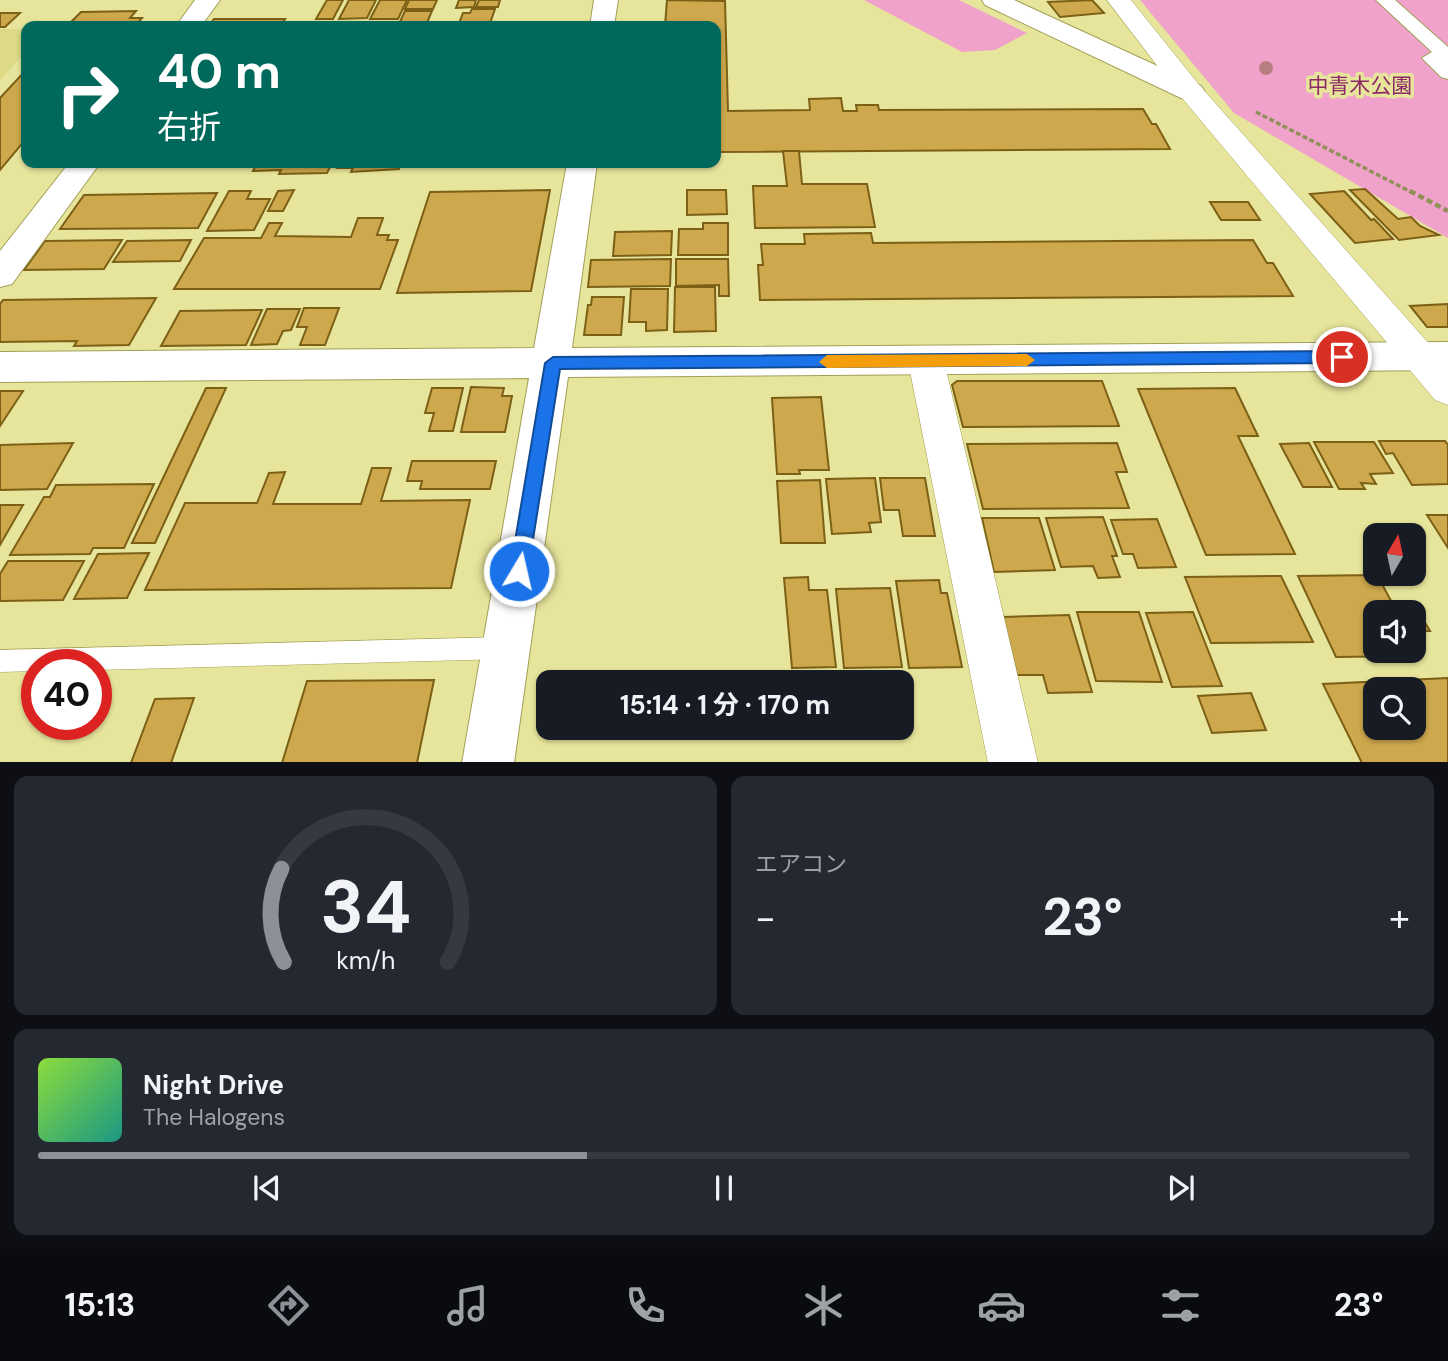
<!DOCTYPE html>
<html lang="ja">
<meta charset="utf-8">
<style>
:root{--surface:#171b24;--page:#242831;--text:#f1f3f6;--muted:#9ea1a6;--line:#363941;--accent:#8c9099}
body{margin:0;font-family:"DM Sans","Noto Sans JP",sans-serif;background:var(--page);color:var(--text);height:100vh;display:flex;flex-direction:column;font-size:26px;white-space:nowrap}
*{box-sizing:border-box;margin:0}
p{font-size:23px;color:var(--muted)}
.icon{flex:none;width:38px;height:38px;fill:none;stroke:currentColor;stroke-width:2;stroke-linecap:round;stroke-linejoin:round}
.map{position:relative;height:762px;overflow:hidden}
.details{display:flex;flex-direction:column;gap:14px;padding:14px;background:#0d0f14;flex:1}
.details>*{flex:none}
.top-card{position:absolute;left:21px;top:21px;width:700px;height:147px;border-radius:14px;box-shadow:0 2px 5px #0004;background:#00695c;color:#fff;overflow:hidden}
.needle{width:46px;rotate:9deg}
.controls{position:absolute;left:1363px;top:523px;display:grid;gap:14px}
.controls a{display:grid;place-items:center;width:63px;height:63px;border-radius:14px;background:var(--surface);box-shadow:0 2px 5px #0004;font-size:35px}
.speed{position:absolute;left:21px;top:649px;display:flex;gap:14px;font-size:35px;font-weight:700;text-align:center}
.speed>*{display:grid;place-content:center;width:91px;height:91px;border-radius:50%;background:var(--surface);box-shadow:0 2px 5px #0004;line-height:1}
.speed .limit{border:10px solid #d22;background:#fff;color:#111}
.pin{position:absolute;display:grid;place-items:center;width:60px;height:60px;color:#fff;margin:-30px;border:4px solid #fff;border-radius:50%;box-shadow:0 2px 7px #0007}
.me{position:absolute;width:77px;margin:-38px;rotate:9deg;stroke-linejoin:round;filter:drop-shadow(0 0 5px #0008)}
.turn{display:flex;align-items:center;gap:24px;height:147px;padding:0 21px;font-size:32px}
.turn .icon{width:91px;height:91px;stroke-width:2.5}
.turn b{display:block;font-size:49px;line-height:60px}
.big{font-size:52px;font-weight:700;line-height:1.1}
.details .tile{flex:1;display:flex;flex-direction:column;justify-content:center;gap:10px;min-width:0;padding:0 24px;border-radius:14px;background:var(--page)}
.details .dial{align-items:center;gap:0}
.dial svg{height:182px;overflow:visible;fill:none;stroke:var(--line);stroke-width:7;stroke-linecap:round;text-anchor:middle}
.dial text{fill:var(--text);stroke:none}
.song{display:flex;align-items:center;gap:21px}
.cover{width:84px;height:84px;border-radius:10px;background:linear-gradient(135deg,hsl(90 70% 55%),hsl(170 70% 35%))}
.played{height:7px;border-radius:4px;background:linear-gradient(90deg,var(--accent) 40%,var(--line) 40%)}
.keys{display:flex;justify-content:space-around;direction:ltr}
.heat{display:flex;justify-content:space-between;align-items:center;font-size:38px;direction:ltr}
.details .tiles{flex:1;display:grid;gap:14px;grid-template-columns:1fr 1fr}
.tile:last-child{grid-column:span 2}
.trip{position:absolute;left:536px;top:670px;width:378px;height:70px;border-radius:14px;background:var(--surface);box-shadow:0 2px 5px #0004;font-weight:700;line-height:70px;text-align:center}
.tab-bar{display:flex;height:112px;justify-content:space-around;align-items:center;background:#090b0e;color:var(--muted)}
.tab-bar .icon{width:49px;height:49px}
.tab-bar .active{color:var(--accent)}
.tab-bar b{font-size:32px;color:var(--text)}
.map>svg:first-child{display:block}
.built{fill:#dcda87}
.green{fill:#f0a2cb}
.building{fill:#cda84c;stroke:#7c6016;stroke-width:2;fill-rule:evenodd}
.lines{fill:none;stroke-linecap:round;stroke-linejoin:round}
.service-casing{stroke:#a29f57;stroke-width:1}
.pedestrian-casing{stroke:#a29f57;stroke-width:2}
.minor-casing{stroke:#a29f57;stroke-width:1}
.tertiary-casing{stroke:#a29f57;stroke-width:2}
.path-far1{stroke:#92905a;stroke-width:3.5;stroke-dasharray:5 2.5;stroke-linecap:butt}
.path{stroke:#92905a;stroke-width:4.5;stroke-dasharray:6 3.5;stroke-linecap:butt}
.service{fill:#fff;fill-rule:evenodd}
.pedestrian{fill:#fff;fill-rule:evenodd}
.minor{fill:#fff;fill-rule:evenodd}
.tertiary{fill:#fff;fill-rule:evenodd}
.tree{fill:#b67e7e}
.route{fill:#1a73e8;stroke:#114b97;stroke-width:2}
.slow{fill:#f59e0b}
.labels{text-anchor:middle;stroke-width:7;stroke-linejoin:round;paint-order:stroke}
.far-park-label{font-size:21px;fill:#8d2966;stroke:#e7e59b}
</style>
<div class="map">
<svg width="1448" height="763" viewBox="0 0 1448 763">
<rect width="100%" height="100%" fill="#e7e59b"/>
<!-- built -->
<polygon class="built" points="0,29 26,29 26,52 0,80"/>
<!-- green -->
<g class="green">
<polygon points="864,0 959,0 1027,33 995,50 962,52"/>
<polygon points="1140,0 1448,0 1448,238 1234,113"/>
</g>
<!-- building -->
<g class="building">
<polygon points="327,0 343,0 333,19 316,19"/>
<polygon points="349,0 376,0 367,18 339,19"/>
<polygon points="380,0 407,0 398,19 370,19"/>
<polygon points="409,0 437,0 433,9 405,9"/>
<polygon points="459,0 476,0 474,7 456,8"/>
<polygon points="479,0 500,0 498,7 476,7"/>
<polygon points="667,0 725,1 728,111 810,110 809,99 841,98 843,111 857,111 856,105 878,105 879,110 1143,109 1152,124 1156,124 1170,149 716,152 716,26 665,26"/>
<polygon points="1092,0 1104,13 1060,17 1048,2"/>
<polygon points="472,9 495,9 489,26 458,26 463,13 470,13"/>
<polygon points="136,11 130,18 142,18 135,26 67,26 81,12"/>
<polygon points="405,11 432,11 426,25 398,26"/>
<polygon points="0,13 20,13 5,27 0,27"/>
<polygon points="214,19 285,19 280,26 209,26"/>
<polygon points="26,70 26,139 0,170 0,98"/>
<polygon points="783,151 799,151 802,184 867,184 875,227 755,228 753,186 787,186"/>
<polygon points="257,163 332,163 327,173 279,174 281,170 253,171"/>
<polygon points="339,163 401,163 399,169 351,172 353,168 337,168"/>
<polygon points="456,163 557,163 455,165"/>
<polygon points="1365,189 1398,219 1411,217 1420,226 1439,235 1399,240 1350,190"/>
<polygon points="294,190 283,211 268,211 278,191"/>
<polygon points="550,190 531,291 397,293 430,192"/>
<polygon points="687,190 726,190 727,214 687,215"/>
<polygon points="229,191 251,191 247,199 270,199 254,230 207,231"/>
<polygon points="1344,191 1371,220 1374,219 1393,239 1355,243 1310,194"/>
<polygon points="217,193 198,228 60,229 84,195"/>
<polygon points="1210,202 1248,202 1260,220 1221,220"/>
<polygon points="358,218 383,218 377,235 389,235 387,240 398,240 380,289 174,289 204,238 261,238 269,223 282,223 275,236 351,237"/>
<polygon points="703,223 728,223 728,255 678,255 679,229 703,229"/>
<polygon points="672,231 671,255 613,256 615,232"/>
<polygon points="871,233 873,243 1253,240 1267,263 1273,263 1293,296 760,300 758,265 763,265 761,244 805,244 804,234"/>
<polygon points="122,240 104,269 24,270 45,241"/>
<polygon points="191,240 180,261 113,262 127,241"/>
<polygon points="671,259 670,286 588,287 591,260"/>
<polygon points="676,259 728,259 729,296 719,296 719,285 676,286"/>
<polygon points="675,287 715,287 716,331 674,332"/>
<polygon points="631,289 668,289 667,330 646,331 646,322 629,322"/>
<polygon points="592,297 624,297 621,335 584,335 588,305 591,305"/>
<polygon points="156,298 129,345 74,346 77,341 0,342 0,304 3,300"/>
<polygon points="1448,304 1448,327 1427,327 1410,306"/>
<polygon points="304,308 339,308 325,345 300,345 307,327 297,327"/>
<polygon points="267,309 300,309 291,330 283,331 277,344 251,345"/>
<polygon points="262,310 246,345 161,346 180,311"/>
<polygon points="957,381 1102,381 1119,426 963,427 952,385"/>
<polygon points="471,387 504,388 502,396 512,396 505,432 461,432"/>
<polygon points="206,388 226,388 155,543 132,543"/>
<polygon points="432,388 463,388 453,431 429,431 434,413 425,413"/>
<polygon points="1235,388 1258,436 1238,436 1295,554 1206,555 1138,389"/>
<polygon points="0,391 23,391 0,426"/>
<polygon points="821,397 829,470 799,470 800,474 777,474 772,398"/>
<polygon points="1379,441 1445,441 1448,445 1448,484 1412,485 1393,453 1386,454"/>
<polygon points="1314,442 1374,442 1393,473 1370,474 1376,484 1361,483 1365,489 1339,489"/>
<polygon points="73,443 47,489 0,490 0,445"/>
<polygon points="1117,443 1127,472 1116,472 1129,508 983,509 967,444"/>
<polygon points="1309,443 1332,487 1303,487 1280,444"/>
<polygon points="412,461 496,461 490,489 420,489 422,481 407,481"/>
<polygon points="372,468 391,468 381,501 470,500 451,588 145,590 185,503 257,503 269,473 285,472 273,504 361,504"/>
<polygon points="875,478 881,522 869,523 871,532 832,534 826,479"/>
<polygon points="880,478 925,478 935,536 903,536 899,510 884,510"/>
<polygon points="820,480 825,543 781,543 777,481"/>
<polygon points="154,484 124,548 93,548 90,554 10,555 44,497 50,497 56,485"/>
<polygon points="0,505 23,505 0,545"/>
<polygon points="1427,515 1448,515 1448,548"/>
<polygon points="1103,517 1117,556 1112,556 1120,577 1098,578 1093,566 1061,567 1046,518"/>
<polygon points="982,518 1039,518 1055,570 994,572"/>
<polygon points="1157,519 1176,567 1138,568 1133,554 1123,554 1111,520"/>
<polygon points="149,553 127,598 74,599 98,554"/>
<polygon points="8,561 84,561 63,600 0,601 0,574"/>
<polygon points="1377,575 1395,608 1389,608 1392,612 1376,612 1376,651 1407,651 1410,656 1336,657 1298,576"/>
<polygon points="1281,576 1313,642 1211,643 1185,577"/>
<polygon points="808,577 809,590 827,590 836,667 792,668 784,578"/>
<polygon points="939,580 941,593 947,593 962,667 909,668 896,581"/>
<polygon points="890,588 902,667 844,668 836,589"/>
<polygon points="1399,604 1414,604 1430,631 1414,631 1414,612 1403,612"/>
<polygon points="1077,612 1139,612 1162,682 1096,681"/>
<polygon points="1193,612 1222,686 1172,687 1146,613"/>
<polygon points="1069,615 1092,692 1048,693 1043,675 1017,675 1003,617"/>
<path d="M1448,678V763H1362L1323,684ZM1376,690H1414V728H1376Z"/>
<polygon points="434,680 417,763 282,763 307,681"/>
<polygon points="1251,693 1266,730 1212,733 1198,696"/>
<polygon points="194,698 171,763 131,763 155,699"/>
</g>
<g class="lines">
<defs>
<polygon id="service" points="504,637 512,640 515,648 512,656 504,659 96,670 96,665 37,665 37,671 0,672 0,650"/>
<polygon id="pedestrian" points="1376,0 1395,0 1448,47 1448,79 1441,77 1422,58 1432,52"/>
<g id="minor">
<polygon points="1107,0 1131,0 1200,86 1448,365 1448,405 1435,400 1182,98"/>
<polygon points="926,347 939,351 944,361 1038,763 988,763 908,361 913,351"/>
</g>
<g id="tertiary">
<polygon points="195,0 220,0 201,26 176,26"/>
<polygon points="594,0 618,0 614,26 590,26"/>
<polygon points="982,0 1014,0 1201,86 1205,92 1201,98 1191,100 1181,98 985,5"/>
<polygon points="69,163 100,163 12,284 0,287 0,251"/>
<polygon points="567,163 597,163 572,348 1448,342 1448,370 568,377 514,763 462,763 529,378 0,382 0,352 534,348"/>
</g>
</defs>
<!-- service casing -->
<use href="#service" class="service-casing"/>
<!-- pedestrian casing -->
<use href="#pedestrian" class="pedestrian-casing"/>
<!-- minor casing -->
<use href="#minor" class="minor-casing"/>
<!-- tertiary casing -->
<use href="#tertiary" class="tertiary-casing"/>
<!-- path-far1 -->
<polyline class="path-far1" points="1256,112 1413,193"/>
<!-- path -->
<polyline class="path" points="1410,191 1448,211"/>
<!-- service -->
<use href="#service" class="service"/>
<!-- pedestrian -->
<use href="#pedestrian" class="pedestrian"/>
<!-- minor -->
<use href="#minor" class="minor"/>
<!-- tertiary -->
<use href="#tertiary" class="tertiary"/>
</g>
<!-- trees -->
<circle class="tree" cx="1266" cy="68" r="7"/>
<!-- route -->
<polygon class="route" points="1342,351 1350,357 1342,363 560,369 528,571 526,577 519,580 512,577 510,571 545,363 553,357"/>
<!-- slow -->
<polygon class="slow" points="1027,354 1035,360 1027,366 827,368 819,362 827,355"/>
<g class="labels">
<!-- far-park labels -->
<g class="far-park-label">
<text x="1360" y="93">中青木公園</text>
</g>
</g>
</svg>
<div class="controls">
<a><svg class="needle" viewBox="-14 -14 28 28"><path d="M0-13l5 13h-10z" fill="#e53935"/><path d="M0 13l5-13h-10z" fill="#9ea1a6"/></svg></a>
<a><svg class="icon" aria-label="sound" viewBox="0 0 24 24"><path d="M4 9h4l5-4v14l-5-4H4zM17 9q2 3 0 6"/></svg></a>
<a><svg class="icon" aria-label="search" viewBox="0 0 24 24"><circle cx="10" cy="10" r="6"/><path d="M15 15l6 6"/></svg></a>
</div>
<div class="speed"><div class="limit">40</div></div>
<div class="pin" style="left:1342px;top:357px;background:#d93025"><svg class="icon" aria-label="arrive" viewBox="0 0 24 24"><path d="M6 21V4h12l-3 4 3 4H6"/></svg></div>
<svg class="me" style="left:519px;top:571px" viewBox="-20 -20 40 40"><circle r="17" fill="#1a73e8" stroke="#fff" stroke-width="3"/><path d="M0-11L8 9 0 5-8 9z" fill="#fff"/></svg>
<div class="trip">15:14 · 1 分 · 170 m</div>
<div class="top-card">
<div class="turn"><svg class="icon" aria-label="right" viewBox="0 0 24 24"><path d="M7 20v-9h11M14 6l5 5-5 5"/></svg><div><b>40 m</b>右折</div></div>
</div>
</div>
<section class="details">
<div class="tiles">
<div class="tile dial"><svg viewBox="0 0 100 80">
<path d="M14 69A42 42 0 1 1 86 69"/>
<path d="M14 69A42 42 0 0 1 13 28" stroke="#8c9099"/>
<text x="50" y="56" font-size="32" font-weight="700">34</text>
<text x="50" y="72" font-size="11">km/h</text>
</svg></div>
<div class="tile"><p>エアコン</p>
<div class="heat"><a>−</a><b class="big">23°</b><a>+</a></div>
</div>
<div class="tile">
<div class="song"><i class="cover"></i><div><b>Night Drive</b><p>The Halogens</p></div></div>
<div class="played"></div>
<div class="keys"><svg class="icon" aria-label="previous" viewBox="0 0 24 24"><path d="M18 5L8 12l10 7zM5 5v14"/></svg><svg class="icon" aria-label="pause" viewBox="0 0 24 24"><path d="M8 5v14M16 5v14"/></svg><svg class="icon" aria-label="next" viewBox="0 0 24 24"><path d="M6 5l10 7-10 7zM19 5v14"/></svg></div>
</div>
</div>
</section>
<nav class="tab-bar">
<b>15:13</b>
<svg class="icon active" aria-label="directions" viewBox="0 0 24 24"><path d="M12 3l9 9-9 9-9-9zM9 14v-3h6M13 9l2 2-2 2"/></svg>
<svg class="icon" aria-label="music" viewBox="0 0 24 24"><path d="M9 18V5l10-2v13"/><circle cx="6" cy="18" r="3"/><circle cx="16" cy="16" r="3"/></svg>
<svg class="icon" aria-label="phone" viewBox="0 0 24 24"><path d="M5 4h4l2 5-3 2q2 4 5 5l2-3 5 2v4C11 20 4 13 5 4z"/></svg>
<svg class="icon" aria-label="climate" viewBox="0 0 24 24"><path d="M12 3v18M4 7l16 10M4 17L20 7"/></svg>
<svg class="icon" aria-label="car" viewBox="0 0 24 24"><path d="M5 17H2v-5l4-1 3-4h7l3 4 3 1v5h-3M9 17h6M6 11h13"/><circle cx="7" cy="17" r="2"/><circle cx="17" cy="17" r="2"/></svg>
<svg class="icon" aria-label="filters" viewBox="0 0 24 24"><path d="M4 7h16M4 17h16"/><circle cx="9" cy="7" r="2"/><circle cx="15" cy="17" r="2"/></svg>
<b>23°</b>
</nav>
